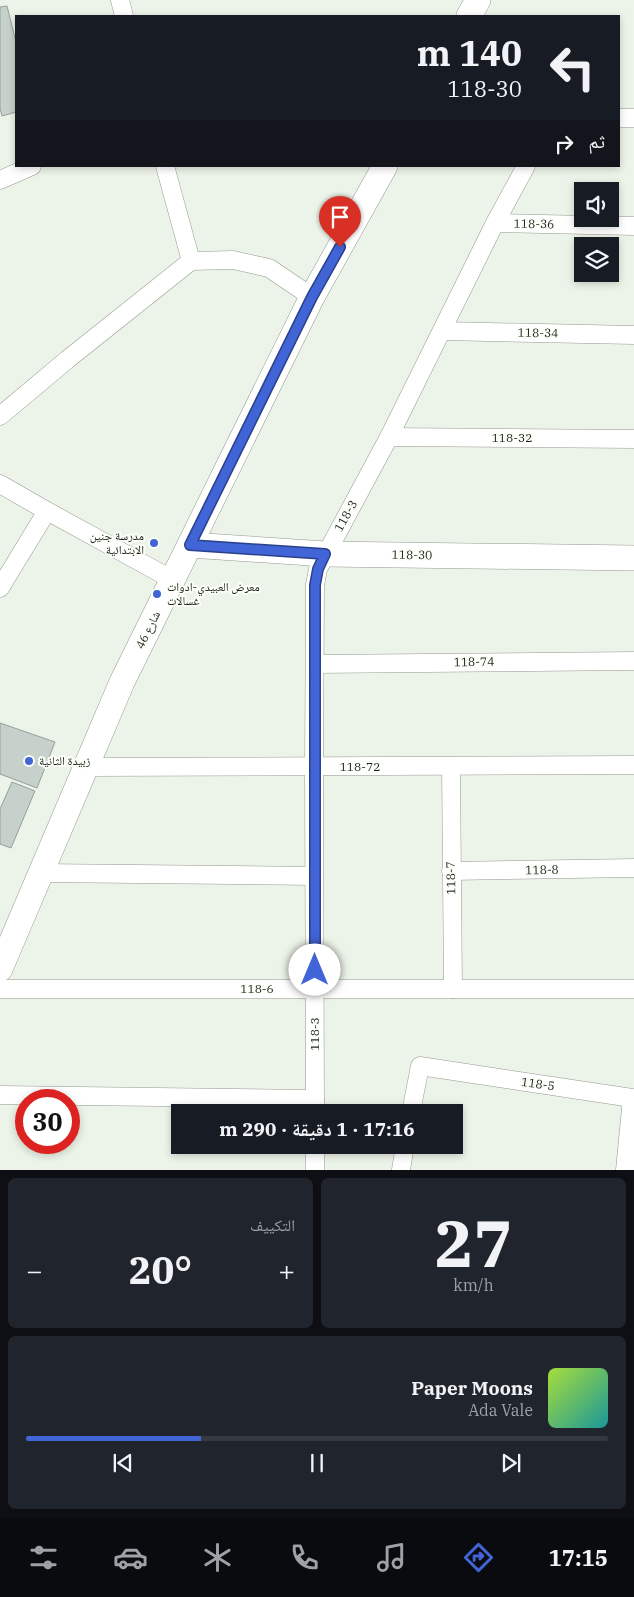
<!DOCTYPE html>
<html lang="ar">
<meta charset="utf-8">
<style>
:root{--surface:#171b24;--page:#20242c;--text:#f1f3f6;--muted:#9ea1a6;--line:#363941;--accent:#4164d6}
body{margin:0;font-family:"IBM Plex Serif","Noto Naskh Arabic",serif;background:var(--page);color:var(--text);direction:rtl;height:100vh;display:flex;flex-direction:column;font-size:19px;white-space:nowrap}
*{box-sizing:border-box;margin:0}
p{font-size:16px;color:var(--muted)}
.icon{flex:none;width:28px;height:28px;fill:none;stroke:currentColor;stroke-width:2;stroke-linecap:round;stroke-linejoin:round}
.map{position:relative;height:1170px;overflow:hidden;direction:ltr}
.sheet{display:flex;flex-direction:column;gap:8px;padding:8px;background:#0d0f14;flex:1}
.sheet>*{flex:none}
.top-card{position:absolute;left:15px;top:15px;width:605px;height:152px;border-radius:0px;box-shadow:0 2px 8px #0003;direction:rtl;background:#171b24;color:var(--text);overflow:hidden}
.tools{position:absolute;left:574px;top:182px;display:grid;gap:10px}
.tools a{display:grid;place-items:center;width:45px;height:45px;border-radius:0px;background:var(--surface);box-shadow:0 2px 8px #0003;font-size:25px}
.speed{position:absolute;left:15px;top:1089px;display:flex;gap:10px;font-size:25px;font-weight:700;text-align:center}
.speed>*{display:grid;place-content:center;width:65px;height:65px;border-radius:50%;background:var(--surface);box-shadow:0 2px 8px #0003;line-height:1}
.speed .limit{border:8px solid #d22;background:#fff;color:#111}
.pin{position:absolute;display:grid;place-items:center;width:42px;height:42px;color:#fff;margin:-51px -21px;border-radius:50% 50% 50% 0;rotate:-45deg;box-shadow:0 0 5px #0007}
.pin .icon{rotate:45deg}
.me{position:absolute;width:55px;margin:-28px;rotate:0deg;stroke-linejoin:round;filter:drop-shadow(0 0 4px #0008)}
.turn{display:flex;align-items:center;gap:18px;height:105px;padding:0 15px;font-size:22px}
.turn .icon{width:65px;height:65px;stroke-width:2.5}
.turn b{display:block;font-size:35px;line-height:42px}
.then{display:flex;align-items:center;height:48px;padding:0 15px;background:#0003;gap:10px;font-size:19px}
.big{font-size:38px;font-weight:700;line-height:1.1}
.sheet .card{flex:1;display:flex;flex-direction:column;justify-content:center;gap:8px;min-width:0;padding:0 18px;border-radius:8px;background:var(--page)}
.sheet .dial{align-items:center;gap:0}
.dial b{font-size:65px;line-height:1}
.song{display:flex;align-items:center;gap:15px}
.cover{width:60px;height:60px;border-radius:8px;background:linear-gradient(135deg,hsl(80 70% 55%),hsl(180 70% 35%))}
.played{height:5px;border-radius:2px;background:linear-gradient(90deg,var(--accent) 30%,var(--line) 30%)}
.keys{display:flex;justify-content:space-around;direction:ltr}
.heat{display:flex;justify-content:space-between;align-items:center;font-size:28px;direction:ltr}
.sheet .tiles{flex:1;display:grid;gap:8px;grid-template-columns:1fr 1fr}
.card:last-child{grid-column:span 2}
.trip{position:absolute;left:171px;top:1104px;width:292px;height:50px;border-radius:0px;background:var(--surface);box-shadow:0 2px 8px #0003;font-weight:700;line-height:50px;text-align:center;direction:rtl}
.menu{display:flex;height:80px;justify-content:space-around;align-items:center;background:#090b0e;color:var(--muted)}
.menu .icon{width:35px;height:35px}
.menu .current{color:var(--accent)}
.menu b{font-size:22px;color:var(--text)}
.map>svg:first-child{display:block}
.building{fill:#c5d1ca;stroke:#94a099}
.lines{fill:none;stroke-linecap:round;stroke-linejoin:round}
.street-casing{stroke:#949a90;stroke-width:19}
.secondary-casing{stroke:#949a90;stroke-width:26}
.street{stroke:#fff;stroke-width:18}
.secondary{stroke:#fff;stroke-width:25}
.route-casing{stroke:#2a418b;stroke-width:12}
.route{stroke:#4164d6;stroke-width:9}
.poi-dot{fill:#4164d6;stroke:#fbfff8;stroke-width:2}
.labels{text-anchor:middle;stroke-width:4;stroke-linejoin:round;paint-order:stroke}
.street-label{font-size:12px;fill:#1d201c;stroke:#fbfff8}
.poi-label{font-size:12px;fill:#1d201c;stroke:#fbfff8;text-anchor:start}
</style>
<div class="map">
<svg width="634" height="1170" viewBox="0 0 634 1170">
<rect width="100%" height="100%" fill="#ecf3e8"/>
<!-- building -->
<g class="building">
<polygon points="7,6 16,42 16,112 2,116 0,108 0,7"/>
<polygon points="0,723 55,742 37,788 0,774"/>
<polygon points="12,782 35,791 11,848 0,844 0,809"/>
</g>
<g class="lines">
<defs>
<g id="street">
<polyline points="120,0 124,16"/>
<polyline points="619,118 634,118"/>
<polyline points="165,166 191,261"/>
<polyline points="0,180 32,166"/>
<polyline points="495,223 634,226"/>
<polyline points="442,331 634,335"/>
<polyline points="0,416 68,359 191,261 233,260 269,268 312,297"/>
<polyline points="389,437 634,439"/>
<polyline points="0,484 47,511 173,580"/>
<polyline points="0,588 47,511"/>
<polyline points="315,664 634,661"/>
<polyline points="451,766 453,989"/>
<polyline points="86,767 634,765"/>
<polyline points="451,871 634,868"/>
<polyline points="41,873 314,876"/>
<polyline points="0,989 634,989"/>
<polyline points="0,1095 315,1099"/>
<polyline points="315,1112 314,767 315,585 318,569 389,437 495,223 526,166"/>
<polyline points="411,1112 420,1066 632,1098 625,1170"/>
<polyline points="315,1145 315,1170"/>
<polyline points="401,1170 405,1145"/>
</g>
<g id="secondary">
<polyline points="469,16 478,0"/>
<polyline points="190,545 325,554 634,558"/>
<polyline points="0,969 122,682 312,297 385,166"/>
</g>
</defs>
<!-- street casing -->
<use href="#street" class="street-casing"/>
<!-- secondary casing -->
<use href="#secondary" class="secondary-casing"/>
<!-- street -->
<use href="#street" class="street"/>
<!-- secondary -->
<use href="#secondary" class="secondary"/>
</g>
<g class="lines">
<defs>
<polyline id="route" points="315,970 315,585 318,569 325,554 190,545 312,297 340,247"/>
</defs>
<!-- route casing -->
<use href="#route" class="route-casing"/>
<!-- route -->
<use href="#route" class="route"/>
</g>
<!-- markers -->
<g class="poi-dot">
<circle cx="154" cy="543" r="5"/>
<circle cx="157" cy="594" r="5"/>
<circle cx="29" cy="761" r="5"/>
</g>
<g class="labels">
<!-- street labels -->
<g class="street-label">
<text transform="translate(534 224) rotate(1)" y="4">118-36</text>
<text transform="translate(538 333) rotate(1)" y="4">118-34</text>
<text x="512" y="442">118-32</text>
<text transform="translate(346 516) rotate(-61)" y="4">118-3</text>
<text transform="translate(412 555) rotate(1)" y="4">118-30</text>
<text transform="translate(148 630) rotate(-64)" y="4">شارع 46</text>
<text transform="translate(474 662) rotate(-1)" y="4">118-74</text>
<text x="360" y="771">118-72</text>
<text transform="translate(542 870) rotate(-1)" y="4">118-8</text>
<text transform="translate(451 878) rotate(-91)" y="4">118-7</text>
<text x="257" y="993">118-6</text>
<text transform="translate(315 1034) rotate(-90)" y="4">118-3</text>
<text transform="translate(538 1084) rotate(8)" y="4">118-5</text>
</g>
<!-- poi labels -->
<g class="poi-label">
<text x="144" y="540" text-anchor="end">مدرسة جنين<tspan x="144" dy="14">الابتدائية</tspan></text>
<text x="167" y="591">معرض العبيدي-ادوات<tspan x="167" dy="14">غسالات</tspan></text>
<text x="39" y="765">زبيدة الثانية</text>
</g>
</g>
</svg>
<div class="tools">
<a><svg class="icon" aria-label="sound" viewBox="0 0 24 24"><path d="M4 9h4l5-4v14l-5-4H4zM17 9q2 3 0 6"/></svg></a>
<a><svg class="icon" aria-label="layers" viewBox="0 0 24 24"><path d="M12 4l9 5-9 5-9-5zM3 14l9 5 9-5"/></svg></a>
</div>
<div class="speed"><div class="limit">30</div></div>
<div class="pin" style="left:340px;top:247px;background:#d93025"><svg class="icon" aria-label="arrive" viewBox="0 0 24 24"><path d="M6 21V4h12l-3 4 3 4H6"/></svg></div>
<svg class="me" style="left:315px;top:970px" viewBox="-20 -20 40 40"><circle r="19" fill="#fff"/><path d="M0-13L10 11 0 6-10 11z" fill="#4164d6"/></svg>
<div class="trip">17:16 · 1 دقيقة · 290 m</div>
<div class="top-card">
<div class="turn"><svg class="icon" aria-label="left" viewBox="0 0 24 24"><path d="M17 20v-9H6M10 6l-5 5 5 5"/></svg><div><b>140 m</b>118-30</div></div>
<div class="then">ثم<svg class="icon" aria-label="right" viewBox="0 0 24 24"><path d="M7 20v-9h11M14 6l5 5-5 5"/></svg></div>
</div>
</div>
<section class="sheet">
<div class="tiles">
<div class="card dial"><b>27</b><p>km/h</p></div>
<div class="card"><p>التكييف</p>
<div class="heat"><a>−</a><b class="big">20°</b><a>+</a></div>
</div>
<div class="card">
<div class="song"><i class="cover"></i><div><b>Paper Moons</b><p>Ada Vale</p></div></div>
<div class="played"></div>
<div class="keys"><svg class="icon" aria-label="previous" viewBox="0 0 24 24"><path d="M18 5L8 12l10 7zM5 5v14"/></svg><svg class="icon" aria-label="pause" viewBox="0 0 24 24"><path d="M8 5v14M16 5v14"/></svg><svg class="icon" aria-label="next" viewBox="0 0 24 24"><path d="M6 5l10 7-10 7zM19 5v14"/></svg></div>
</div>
</div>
</section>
<nav class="menu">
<b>17:15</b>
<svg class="icon current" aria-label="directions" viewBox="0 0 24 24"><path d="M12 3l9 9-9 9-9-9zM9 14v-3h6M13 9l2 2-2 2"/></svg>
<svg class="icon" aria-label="music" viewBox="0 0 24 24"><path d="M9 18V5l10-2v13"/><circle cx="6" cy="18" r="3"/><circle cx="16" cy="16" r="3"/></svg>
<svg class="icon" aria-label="phone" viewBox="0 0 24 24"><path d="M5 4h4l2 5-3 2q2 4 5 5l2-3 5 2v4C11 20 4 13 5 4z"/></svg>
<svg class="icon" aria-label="climate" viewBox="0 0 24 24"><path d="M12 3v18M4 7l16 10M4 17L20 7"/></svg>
<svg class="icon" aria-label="car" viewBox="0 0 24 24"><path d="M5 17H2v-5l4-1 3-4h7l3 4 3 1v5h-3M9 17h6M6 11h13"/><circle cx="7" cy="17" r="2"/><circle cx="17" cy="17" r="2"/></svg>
<svg class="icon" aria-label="filters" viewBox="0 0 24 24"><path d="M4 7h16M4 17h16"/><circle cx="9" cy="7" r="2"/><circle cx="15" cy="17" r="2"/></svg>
</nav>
